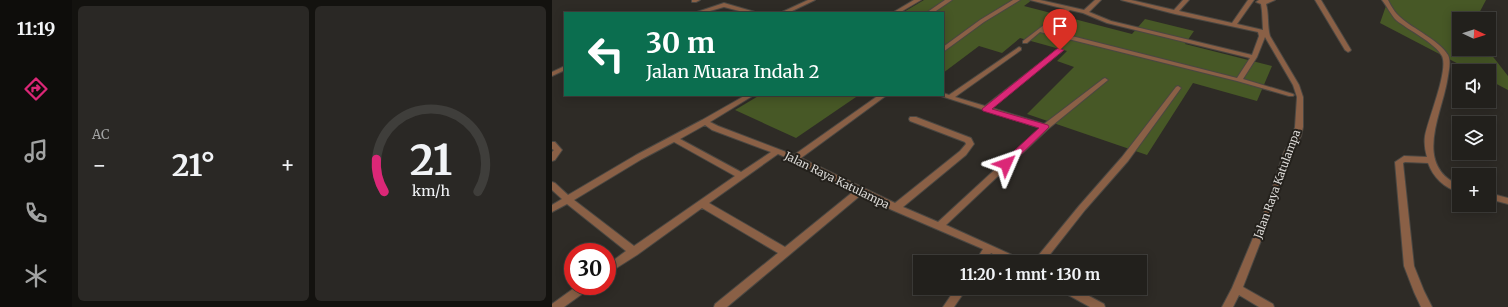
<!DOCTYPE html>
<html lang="id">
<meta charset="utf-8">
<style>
:root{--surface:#22201c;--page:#2a2825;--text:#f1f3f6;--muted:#a2a3a3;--line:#3f3e3b;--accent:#db2777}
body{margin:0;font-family:Merriweather,serif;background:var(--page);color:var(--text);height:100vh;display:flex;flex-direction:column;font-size:15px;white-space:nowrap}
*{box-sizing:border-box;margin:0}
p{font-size:13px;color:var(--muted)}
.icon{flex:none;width:22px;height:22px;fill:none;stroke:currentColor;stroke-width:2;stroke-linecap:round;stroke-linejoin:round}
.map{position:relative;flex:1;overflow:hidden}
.drawer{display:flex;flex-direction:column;gap:6px;padding:6px;background:#13120f;width:480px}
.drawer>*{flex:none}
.hud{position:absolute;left:12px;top:12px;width:380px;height:84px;border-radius:0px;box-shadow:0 2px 10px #0003,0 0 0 1px var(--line);background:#0b6e4f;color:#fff;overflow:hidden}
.needle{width:26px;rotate:94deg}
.controls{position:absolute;left:900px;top:12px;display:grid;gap:8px}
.controls a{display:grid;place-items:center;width:44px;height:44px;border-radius:0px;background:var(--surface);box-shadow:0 2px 10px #0003,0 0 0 1px var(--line);font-size:20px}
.speed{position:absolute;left:12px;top:243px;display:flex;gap:8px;font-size:20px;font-weight:700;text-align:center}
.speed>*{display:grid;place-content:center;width:52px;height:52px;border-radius:50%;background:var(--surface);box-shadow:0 2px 10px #0003,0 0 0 1px var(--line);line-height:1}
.speed .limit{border:6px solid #d22;background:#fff;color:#111}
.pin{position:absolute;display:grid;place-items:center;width:34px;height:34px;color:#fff;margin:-41px -17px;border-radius:50% 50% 50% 0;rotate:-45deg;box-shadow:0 0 4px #0007}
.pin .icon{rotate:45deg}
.me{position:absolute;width:44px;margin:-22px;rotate:47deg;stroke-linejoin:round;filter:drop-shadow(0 0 3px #0008)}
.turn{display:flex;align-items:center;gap:14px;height:84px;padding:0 16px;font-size:18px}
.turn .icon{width:52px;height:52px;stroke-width:2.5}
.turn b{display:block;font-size:28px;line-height:34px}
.big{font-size:30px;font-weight:700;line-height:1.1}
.drawer .tile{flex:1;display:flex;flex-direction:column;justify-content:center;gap:6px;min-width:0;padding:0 14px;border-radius:6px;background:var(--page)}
.drawer .dial{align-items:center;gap:0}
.dial svg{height:104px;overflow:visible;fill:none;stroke:var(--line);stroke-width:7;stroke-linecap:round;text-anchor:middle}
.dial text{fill:var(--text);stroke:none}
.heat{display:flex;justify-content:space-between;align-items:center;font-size:22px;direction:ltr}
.drawer .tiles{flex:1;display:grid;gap:6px;grid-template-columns:repeat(2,1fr)}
.trip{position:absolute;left:361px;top:255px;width:234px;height:40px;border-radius:0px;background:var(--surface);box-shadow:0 2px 10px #0003,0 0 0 1px var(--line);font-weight:700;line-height:40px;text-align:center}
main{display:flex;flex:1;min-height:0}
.menu{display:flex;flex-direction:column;width:72px;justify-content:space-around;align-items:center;background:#0e0d0b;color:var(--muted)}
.menu .icon{width:28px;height:28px}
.menu .selected{color:var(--accent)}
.menu b{font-size:18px;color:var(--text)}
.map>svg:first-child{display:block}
.green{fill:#475826}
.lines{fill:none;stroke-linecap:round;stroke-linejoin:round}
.street-casing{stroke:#4a4742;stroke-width:2}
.street{fill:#8a6046;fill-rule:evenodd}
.route{fill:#db2777;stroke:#8e194d}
.labels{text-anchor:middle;stroke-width:4;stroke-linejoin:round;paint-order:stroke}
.street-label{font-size:11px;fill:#dbd9d6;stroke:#24211c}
</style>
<main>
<nav class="menu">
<b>11:19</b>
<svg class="icon selected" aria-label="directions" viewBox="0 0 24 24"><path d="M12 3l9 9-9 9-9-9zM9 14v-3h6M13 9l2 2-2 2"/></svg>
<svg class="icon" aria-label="music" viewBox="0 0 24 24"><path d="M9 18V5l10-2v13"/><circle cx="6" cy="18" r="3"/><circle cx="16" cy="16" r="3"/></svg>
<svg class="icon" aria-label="phone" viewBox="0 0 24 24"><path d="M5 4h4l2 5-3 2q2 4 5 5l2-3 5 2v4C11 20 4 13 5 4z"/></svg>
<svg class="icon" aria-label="climate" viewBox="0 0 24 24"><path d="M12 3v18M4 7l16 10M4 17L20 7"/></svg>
</nav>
<section class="drawer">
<div class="tiles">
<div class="tile"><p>AC</p>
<div class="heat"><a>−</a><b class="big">21°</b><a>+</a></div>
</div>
<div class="tile dial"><svg viewBox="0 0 100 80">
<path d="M14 69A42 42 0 1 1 86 69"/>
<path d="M14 69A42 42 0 0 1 8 44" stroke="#db2777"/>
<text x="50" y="56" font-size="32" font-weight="700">21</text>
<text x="50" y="72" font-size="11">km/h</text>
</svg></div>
</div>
</section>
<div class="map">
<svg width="956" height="307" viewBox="0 0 956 307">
<rect width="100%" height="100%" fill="#2e2b26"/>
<!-- green -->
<g class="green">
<polygon points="372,0 480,0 472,6 580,34 593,19 642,31 633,44 720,66 705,101 641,83 595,155 475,114 522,67 505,61 515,51 468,38 450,53 427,46 391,73 391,13 350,13"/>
<polygon points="836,0 934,0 924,19 907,19 907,49 935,49 956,76 956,90 937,80 937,71 920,71 828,23"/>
<polygon points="208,95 307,95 244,138 183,110"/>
</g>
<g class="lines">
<defs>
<g id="street">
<polygon points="140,0 148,0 144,2 140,2"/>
<polygon points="256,0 263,0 236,13 228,13"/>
<polygon points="362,0 369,0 347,13 340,13"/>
<polygon points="393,0 400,0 381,13 374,13"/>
<polygon points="461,0 468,0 432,22 391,52 391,47 428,20"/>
<path d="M478,0H488L532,10L543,0H549L537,12L559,21L700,55L707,36L706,32L623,14L569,0H579L622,10L631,0H637L627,11L680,23L696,0H702L685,24L711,30L710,11L709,4L704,2L707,0H723L714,4C717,14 715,25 718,36L747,85L751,97V127L749,136L740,152L722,207L691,287L721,304L722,307H707L687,295L681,307H670L680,288L714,207L732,152L741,136L743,127L745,97L741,85L713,37L705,57L691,79L741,94L742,95L741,96H737L685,81L488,32L475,43H471V41L513,9ZM518,10L531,13L555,23L698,58L685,78L492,29Z"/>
<polygon points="763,0 769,0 799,50 798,51 796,52 793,50"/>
<path d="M830,0H836C839,6 843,13 848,17C861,29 887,40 896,55C899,61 897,70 896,76C891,113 860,164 907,185V192C892,188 881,177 876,163L853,162L851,163L862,266L872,291L880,307H869L862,292L852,266L843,162L852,156L875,157C873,150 872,143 873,136C876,119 897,70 890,56C882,42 856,30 844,20C839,15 835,6 830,0Z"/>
<polygon points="172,3 203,12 204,13 195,13 172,7 151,13 142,13"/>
<path d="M467,47L469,48V50L403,97L433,106L506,49H510V51L440,108L492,124L551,79L553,78L556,80L496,129L394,225L469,259L470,262H456L439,253L433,262H423L431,249L340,210L309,195L175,307H162L163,304L226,253L150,208L85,255L55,274V265L74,251L15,204L0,212V205L10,199L0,190V182L3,183L16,195L84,155L150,120L194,95H202L158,122L166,126L242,155L327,95H335L249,158L343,203L408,151L414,144L413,142L358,121L357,119L358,117H364L419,138L422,144L414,155L351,207L386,222L488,128L389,96L388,95H391V93L397,95ZM153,125L160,130L219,152L189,172L128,139ZM122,142L183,176L82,246L22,200L90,159ZM226,154L240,160L302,191L233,247L157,203Z"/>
<polygon points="13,66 13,70 0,76 0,72"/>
<polygon points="626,86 629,88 576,161 533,210 492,262 481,262 527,206 570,157 624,87"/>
<polygon points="0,142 3,142 10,150 3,160 0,161 0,152 2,150 0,149"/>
<polygon points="937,193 956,198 956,204 937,199"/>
<polygon points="25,286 38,286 37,289 12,307 0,307 0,304"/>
<polygon points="404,288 415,288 402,307 391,307"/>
<polygon points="508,288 522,288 552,304 553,307 538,307 509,291"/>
</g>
</defs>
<!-- street casing -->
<use href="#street" class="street-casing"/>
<!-- street -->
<use href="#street" class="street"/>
</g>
<!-- route -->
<polygon class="route" points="506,48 512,50 440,109 496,125 497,127 457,166 450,166 449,164 450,162 487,128 431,111 430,109"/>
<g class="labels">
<!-- street labels -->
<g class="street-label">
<text transform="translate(285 180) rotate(26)" y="4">Jalan Raya Katulampa</text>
<text transform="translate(725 184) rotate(-70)" y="4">Jalan Raya Katulampa</text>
</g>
</g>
</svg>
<div class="controls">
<a><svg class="needle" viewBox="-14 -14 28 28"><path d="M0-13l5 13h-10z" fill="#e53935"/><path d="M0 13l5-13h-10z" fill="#a2a3a3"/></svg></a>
<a><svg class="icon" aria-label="sound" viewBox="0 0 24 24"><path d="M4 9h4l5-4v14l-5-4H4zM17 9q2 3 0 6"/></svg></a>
<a><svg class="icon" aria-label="layers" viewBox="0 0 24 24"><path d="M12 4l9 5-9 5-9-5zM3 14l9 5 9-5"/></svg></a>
<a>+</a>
</div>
<div class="speed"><div class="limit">30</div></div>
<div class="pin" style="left:508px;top:50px;background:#d93025"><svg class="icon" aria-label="arrive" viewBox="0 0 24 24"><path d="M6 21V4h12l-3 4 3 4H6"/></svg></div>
<svg class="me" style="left:454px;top:164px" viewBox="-20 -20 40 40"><path d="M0-17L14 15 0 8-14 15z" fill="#db2777" stroke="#fff" stroke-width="4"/></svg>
<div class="trip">11:20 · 1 mnt · 130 m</div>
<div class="hud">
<div class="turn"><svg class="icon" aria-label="left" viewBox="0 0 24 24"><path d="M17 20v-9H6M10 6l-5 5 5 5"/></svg><div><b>30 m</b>Jalan Muara Indah 2</div></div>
</div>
</div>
</main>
